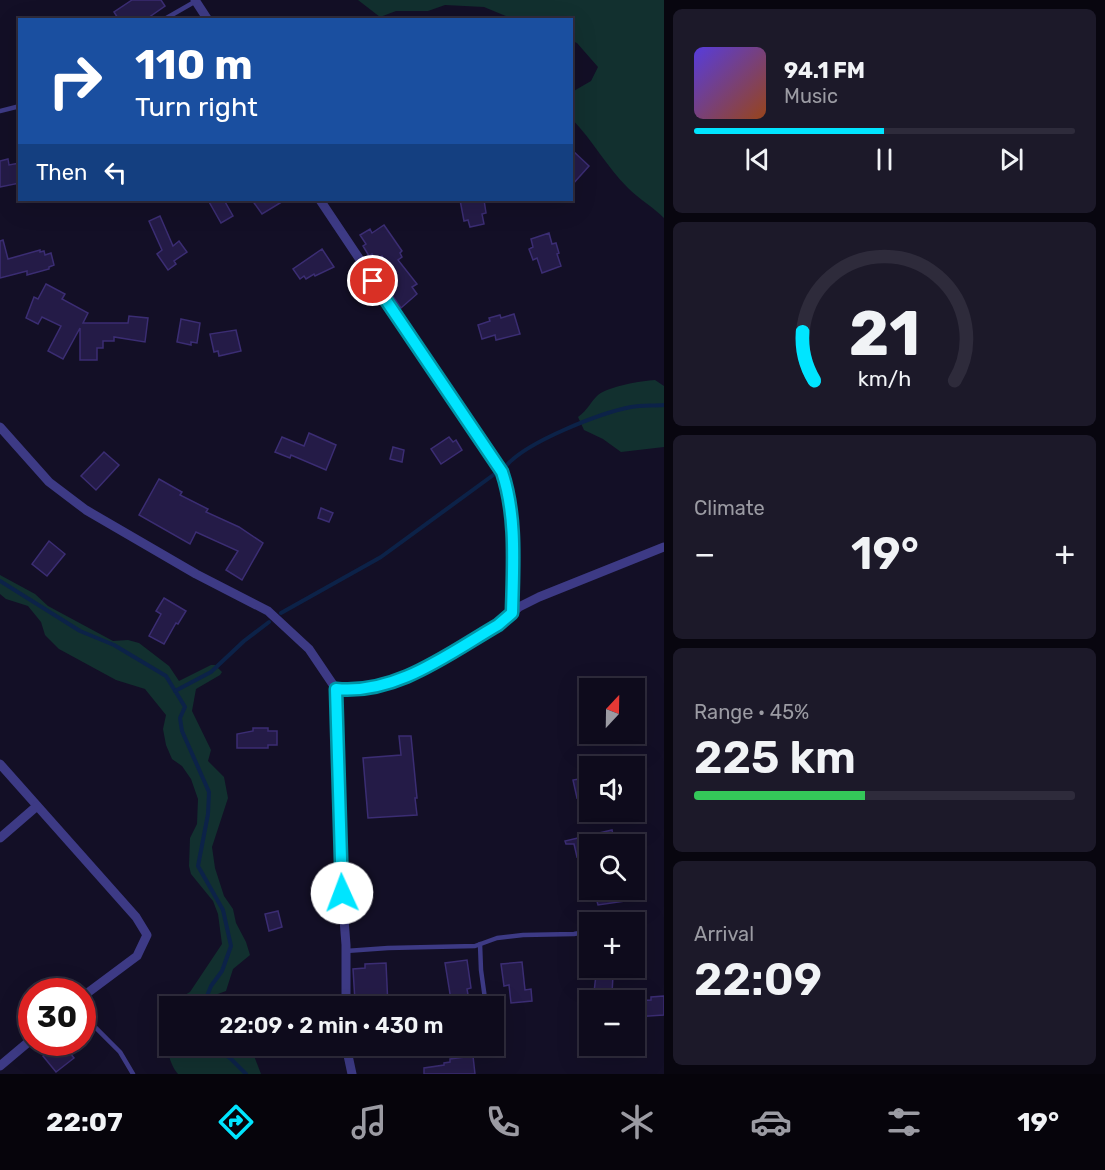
<!DOCTYPE html>
<meta charset="utf-8">
<style>
:root{--surface:#0e0b1c;--page:#1c1929;--text:#f1f3f6;--muted:#9b9ba3;--line:#2e2b3b;--accent:#00e5ff}
body{margin:0;font-family:Rubik,sans-serif;background:var(--page);color:var(--text);height:100vh;display:flex;flex-direction:column;font-size:22px;white-space:nowrap}
*{box-sizing:border-box;margin:0}
p{font-size:20px;color:var(--muted)}
.icon{flex:none;width:33px;height:33px;fill:none;stroke:currentColor;stroke-width:2;stroke-linecap:round;stroke-linejoin:round}
.map{position:relative;flex:1;overflow:hidden}
.sheet{display:flex;flex-direction:column;gap:9px;padding:9px;background:#08060f;width:441px}
.sheet>*{flex:none}
.banner{position:absolute;left:18px;top:18px;width:555px;height:183px;border-radius:0px;box-shadow:0 6px 24px #0002,0 0 0 2px var(--line);background:#1a4fa0;color:#fff;overflow:hidden}
.needle{width:39px;rotate:22deg}
.fabs{position:absolute;left:579px;top:678px;display:grid;gap:12px}
.fabs a{display:grid;place-items:center;width:66px;height:66px;border-radius:0px;background:var(--surface);box-shadow:0 6px 24px #0002,0 0 0 2px var(--line);font-size:30px}
.speed{position:absolute;left:18px;top:978px;display:flex;gap:12px;font-size:30px;font-weight:700;text-align:center}
.speed>*{display:grid;place-content:center;width:78px;height:78px;border-radius:50%;background:var(--surface);box-shadow:0 6px 24px #0002,0 0 0 2px var(--line);line-height:1}
.speed .limit{border:9px solid #d22;background:#fff;color:#111}
.pin{position:absolute;display:grid;place-items:center;width:51px;height:51px;color:#fff;margin:-26px;border:3px solid #fff;border-radius:50%;box-shadow:0 2px 6px #0007}
.me{position:absolute;width:66px;margin:-33px;rotate:358deg;stroke-linejoin:round;filter:drop-shadow(0 0 4px #0008)}
.turn{display:flex;align-items:center;gap:21px;height:126px;padding:0 18px;font-size:27px}
.turn .icon{width:78px;height:78px;stroke-width:2.5}
.turn b{display:block;font-size:42px;line-height:51px}
.then{display:flex;align-items:center;height:57px;padding:0 18px;background:#0003;gap:12px;font-size:22px}
.big{font-size:45px;font-weight:600;line-height:1.1}
.sheet .card{flex:1;display:flex;flex-direction:column;justify-content:center;gap:9px;min-width:0;padding:0 21px;border-radius:9px;background:var(--page)}
.sheet .dial{align-items:center;gap:0}
.dial svg{height:156px;overflow:visible;fill:none;stroke:var(--line);stroke-width:7;stroke-linecap:round;text-anchor:middle}
.dial text{fill:var(--text);stroke:none}
.song{display:flex;align-items:center;gap:18px}
.cover{width:72px;height:72px;border-radius:9px;background:linear-gradient(135deg,hsl(250 70% 55%),hsl(20 70% 35%))}
.played{height:6px;border-radius:3px;background:linear-gradient(90deg,var(--accent) 50%,var(--line) 50%)}
.keys{display:flex;justify-content:space-around;direction:ltr}
.heat{display:flex;justify-content:space-between;align-items:center;font-size:33px;direction:ltr}
.charge{height:9px;border-radius:4px;background:linear-gradient(90deg,#34c759 45%,var(--line) 0)}
.trip{position:absolute;left:159px;top:996px;width:345px;height:60px;border-radius:0px;background:var(--surface);box-shadow:0 6px 24px #0002,0 0 0 2px var(--line);font-weight:600;line-height:60px;text-align:center}
.tab-bar{display:flex;height:96px;justify-content:space-around;align-items:center;background:#06040b;color:var(--muted)}
.tab-bar .icon{width:42px;height:42px}
.tab-bar .on{color:var(--accent)}
.tab-bar b{font-size:27px;color:var(--text)}
main{display:flex;flex:1;min-height:0}
.map>svg:first-child{display:block}
.green{fill:#12302f}
.lines{fill:none;stroke-linecap:round;stroke-linejoin:round}
.stream{stroke:#0c2248;stroke-width:4}
.building{fill:#241b47;stroke:#3b2d73;stroke-width:1.5}
.service{stroke:#3d3a85;stroke-width:4.5}
.minor{stroke:#3d3a85;stroke-width:9}
.route-casing{stroke:#0095a6;stroke-width:15}
.route{stroke:#00e5ff;stroke-width:10}
</style>
<main>
<div class="map">
<svg width="664" height="1074" viewBox="0 0 664 1074">
<rect width="100%" height="100%" fill="#130f26"/>
<!-- green -->
<g class="green">
<path d="M358,0H664V218C653,207 639,199 628,188C607,167 593,141 572,119V92L591,81L598,67L577,43L572,41V20L513,19L484,7L445,5L428,11H396L380,17Z"/>
<path d="M655,380L664,386V447L621,452L603,439L584,430L578,417C588,410 591,401 598,395C610,386 641,381 655,380Z"/>
<polygon points="0,575 35,594 48,606 113,641 128,640 139,643 169,666 179,681 211,665 215,665 222,672 220,675 196,689 192,711 211,750 208,761 224,777 228,798 212,847 215,868 224,896 233,909 236,923 246,942 250,955 233,969 226,991 215,995 210,1006 178,1006 178,999 190,992 222,944 218,914 213,901 191,874 189,866 190,838 197,824 198,799 191,779 182,766 172,759 166,745 163,729 166,715 145,689 116,680 59,649 45,635 41,622 28,606 6,599 0,594"/>
<path d="M169,1044L244,1046L253,1053L261,1074H178C172,1068 166,1052 169,1044Z"/>
</g>
<g class="lines">
<!-- stream -->
<g class="stream">
<path d="M506,466C526,442 600,413 631,407C642,405 653,406 664,405"/>
<polyline points="0,581 80,631 114,645 166,676 185,707 180,718 182,731 209,792 208,814 198,866 223,910 231,946 222,971 211,986 203,1006"/>
<polyline points="281,613 381,557 496,473"/>
<polyline points="175,691 211,672 244,641 269,622"/>
<polyline points="211,1046 230,1058 246,1074"/>
</g>
</g>
<!-- building -->
<g class="building">
<polygon points="132,0 161,0 165,6 145,20 119,20 114,12"/>
<polygon points="572,150 589,166 572,185"/>
<polygon points="8,159 9,165 20,163 20,183 0,187 0,161"/>
<polygon points="208,200 224,200 233,216 221,223"/>
<polygon points="252,200 285,200 262,214"/>
<polygon points="460,200 484,200 486,213 482,214 484,224 470,227 468,220 464,221"/>
<polygon points="160,216 173,246 179,241 187,252 174,261 176,264 168,270 157,254 162,250 149,221"/>
<polygon points="384,225 402,251 400,253 402,257 398,260 417,284 412,287 417,294 401,308 385,285 395,277 382,256 376,260 372,254 369,256 363,246 366,244 360,235 370,229 372,233"/>
<polygon points="549,233 552,244 556,243 559,253 557,254 561,266 542,273 537,258 533,260 529,249 533,247 531,239"/>
<polygon points="3,240 8,259 40,250 40,252 44,251 45,255 51,253 54,265 49,267 49,269 27,275 27,271 0,278 0,241"/>
<polygon points="322,249 334,267 315,276 314,274 306,279 304,276 300,279 293,269"/>
<polygon points="46,284 65,294 62,299 88,313 83,323 128,323 129,316 148,318 145,342 114,337 114,341 103,341 103,348 97,348 97,360 80,360 80,328 63,359 48,351 61,326 42,317 38,324 26,318 34,297 38,299"/>
<polygon points="514,314 520,334 496,340 495,335 482,339 478,325 490,321 489,318 500,315 501,318"/>
<polygon points="181,319 200,323 197,343 191,342 191,345 177,342"/>
<polygon points="236,330 241,351 219,356 218,351 214,352 210,334"/>
<polygon points="309,433 336,445 326,470 291,455 290,458 275,452 282,437 304,446"/>
<polygon points="449,437 453,442 456,440 462,450 441,464 431,449"/>
<polygon points="393,447 404,450 402,462 390,459"/>
<polygon points="104,452 119,465 96,490 81,476"/>
<polygon points="159,479 182,492 180,495 208,509 206,512 239,527 263,543 242,580 226,570 238,551 196,532 190,544 139,515"/>
<polygon points="321,508 333,513 329,522 318,518"/>
<polygon points="49,541 65,554 47,576 32,564"/>
<polygon points="164,598 186,611 178,624 176,623 164,644 149,636 161,614 156,611"/>
<polygon points="253,728 268,728 268,731 277,731 277,745 268,745 268,748 237,748 237,734 253,731"/>
<polygon points="399,736 411,736 417,798 415,798 417,815 368,818 363,758 401,755"/>
<polygon points="590,777 590,795 577,798 573,780"/>
<polygon points="612,830 615,844 590,844 590,854 577,857 574,844 566,844 565,841"/>
<polygon points="594,890 623,890 626,901 598,905"/>
<polygon points="278,911 282,927 269,931 265,914"/>
<polygon points="467,960 471,988 467,989 470,1006 452,1006 445,963"/>
<polygon points="522,962 525,990 531,989 532,1001 511,1003 509,985 504,986 501,964"/>
<polygon points="386,963 388,1006 364,1006 363,1001 355,1001 353,969 365,968 365,964"/>
<polygon points="596,975 613,976 612,993 594,992"/>
<polygon points="664,996 664,1015 634,1017 634,1001 651,1000 651,997"/>
<polygon points="61,1042 74,1058 56,1072 43,1056"/>
<polygon points="473,1056 475,1074 424,1074 424,1068 444,1065 444,1063 450,1062 450,1059"/>
</g>
<g class="lines">
<!-- service -->
<g class="service">
<polyline points="163,20 196,1"/>
<polyline points="0,111 20,106"/>
<polyline points="480,944 481,970 486,1006"/>
<polyline points="346,951 388,948 475,946 497,938 523,935 574,934 590,931"/>
<polyline points="82,1014 120,1052 133,1074"/>
</g>
<!-- minor -->
<g class="minor">
<polyline points="195,0 208,20"/>
<path d="M320,200L502,472C517,516 513,567 512,613"/>
<polyline points="0,427 49,482 86,510 196,574 268,611 309,649 336,689 342,893 346,945 346,1006"/>
<polyline points="336,689 354,691 401,681 498,625 519,607 539,597 664,547"/>
<polyline points="0,764 136,917 147,935 137,956 82,997"/>
<polyline points="0,838 37,806"/>
<polyline points="346,1046 352,1074"/>
<polyline points="0,1066 32,1039"/>
</g>
</g>
<g class="lines">
<defs>
<path id="route" d="M342,893L336,689C396,695 448,654 498,625L512,613C513,567 517,516 502,472L373,281"/>
</defs>
<!-- route casing -->
<use href="#route" class="route-casing"/>
<!-- route -->
<use href="#route" class="route"/>
</g>
</svg>
<div class="fabs">
<a><svg class="needle" viewBox="-14 -14 28 28"><path d="M0-13l5 13h-10z" fill="#e53935"/><path d="M0 13l5-13h-10z" fill="#9b9ba3"/></svg></a>
<a><svg class="icon" aria-label="sound" viewBox="0 0 24 24"><path d="M4 9h4l5-4v14l-5-4H4zM17 9q2 3 0 6"/></svg></a>
<a><svg class="icon" aria-label="search" viewBox="0 0 24 24"><circle cx="10" cy="10" r="6"/><path d="M15 15l6 6"/></svg></a>
<a>+</a>
<a>−</a>
</div>
<div class="speed"><div class="limit">30</div></div>
<div class="pin" style="left:373px;top:281px;background:#d93025"><svg class="icon" aria-label="arrive" viewBox="0 0 24 24"><path d="M6 21V4h12l-3 4 3 4H6"/></svg></div>
<svg class="me" style="left:342px;top:893px" viewBox="-20 -20 40 40"><circle r="19" fill="#fff"/><path d="M0-13L10 11 0 6-10 11z" fill="#00e5ff"/></svg>
<div class="trip">22:09 · 2 min · 430 m</div>
<div class="banner">
<div class="turn"><svg class="icon" aria-label="right" viewBox="0 0 24 24"><path d="M7 20v-9h11M14 6l5 5-5 5"/></svg><div><b>110 m</b>Turn right</div></div>
<div class="then">Then<svg class="icon" aria-label="left" viewBox="0 0 24 24"><path d="M17 20v-9H6M10 6l-5 5 5 5"/></svg></div>
</div>
</div>
<section class="sheet">
<div class="card">
<div class="song"><i class="cover"></i><div><b>94.1 FM</b><p>Music</p></div></div>
<div class="played"></div>
<div class="keys"><svg class="icon" aria-label="previous" viewBox="0 0 24 24"><path d="M18 5L8 12l10 7zM5 5v14"/></svg><svg class="icon" aria-label="pause" viewBox="0 0 24 24"><path d="M8 5v14M16 5v14"/></svg><svg class="icon" aria-label="next" viewBox="0 0 24 24"><path d="M6 5l10 7-10 7zM19 5v14"/></svg></div>
</div>
<div class="card dial"><svg viewBox="0 0 100 80">
<path d="M14 69A42 42 0 1 1 86 69"/>
<path d="M14 69A42 42 0 0 1 8 44" stroke="#00e5ff"/>
<text x="50" y="56" font-size="32" font-weight="700">21</text>
<text x="50" y="72" font-size="11">km/h</text>
</svg></div>
<div class="card"><p>Climate</p>
<div class="heat"><a>−</a><b class="big">19°</b><a>+</a></div>
</div>
<div class="card"><p>Range · 45%</p><b class="big">225 km</b><div class="charge"></div></div>
<div class="card"><p>Arrival</p><b class="big">22:09</b></div>
</section>
</main>
<nav class="tab-bar">
<b>22:07</b>
<svg class="icon on" aria-label="directions" viewBox="0 0 24 24"><path d="M12 3l9 9-9 9-9-9zM9 14v-3h6M13 9l2 2-2 2"/></svg>
<svg class="icon" aria-label="music" viewBox="0 0 24 24"><path d="M9 18V5l10-2v13"/><circle cx="6" cy="18" r="3"/><circle cx="16" cy="16" r="3"/></svg>
<svg class="icon" aria-label="phone" viewBox="0 0 24 24"><path d="M5 4h4l2 5-3 2q2 4 5 5l2-3 5 2v4C11 20 4 13 5 4z"/></svg>
<svg class="icon" aria-label="climate" viewBox="0 0 24 24"><path d="M12 3v18M4 7l16 10M4 17L20 7"/></svg>
<svg class="icon" aria-label="car" viewBox="0 0 24 24"><path d="M5 17H2v-5l4-1 3-4h7l3 4 3 1v5h-3M9 17h6M6 11h13"/><circle cx="7" cy="17" r="2"/><circle cx="17" cy="17" r="2"/></svg>
<svg class="icon" aria-label="filters" viewBox="0 0 24 24"><path d="M4 7h16M4 17h16"/><circle cx="9" cy="7" r="2"/><circle cx="15" cy="17" r="2"/></svg>
<b>19°</b>
</nav>
